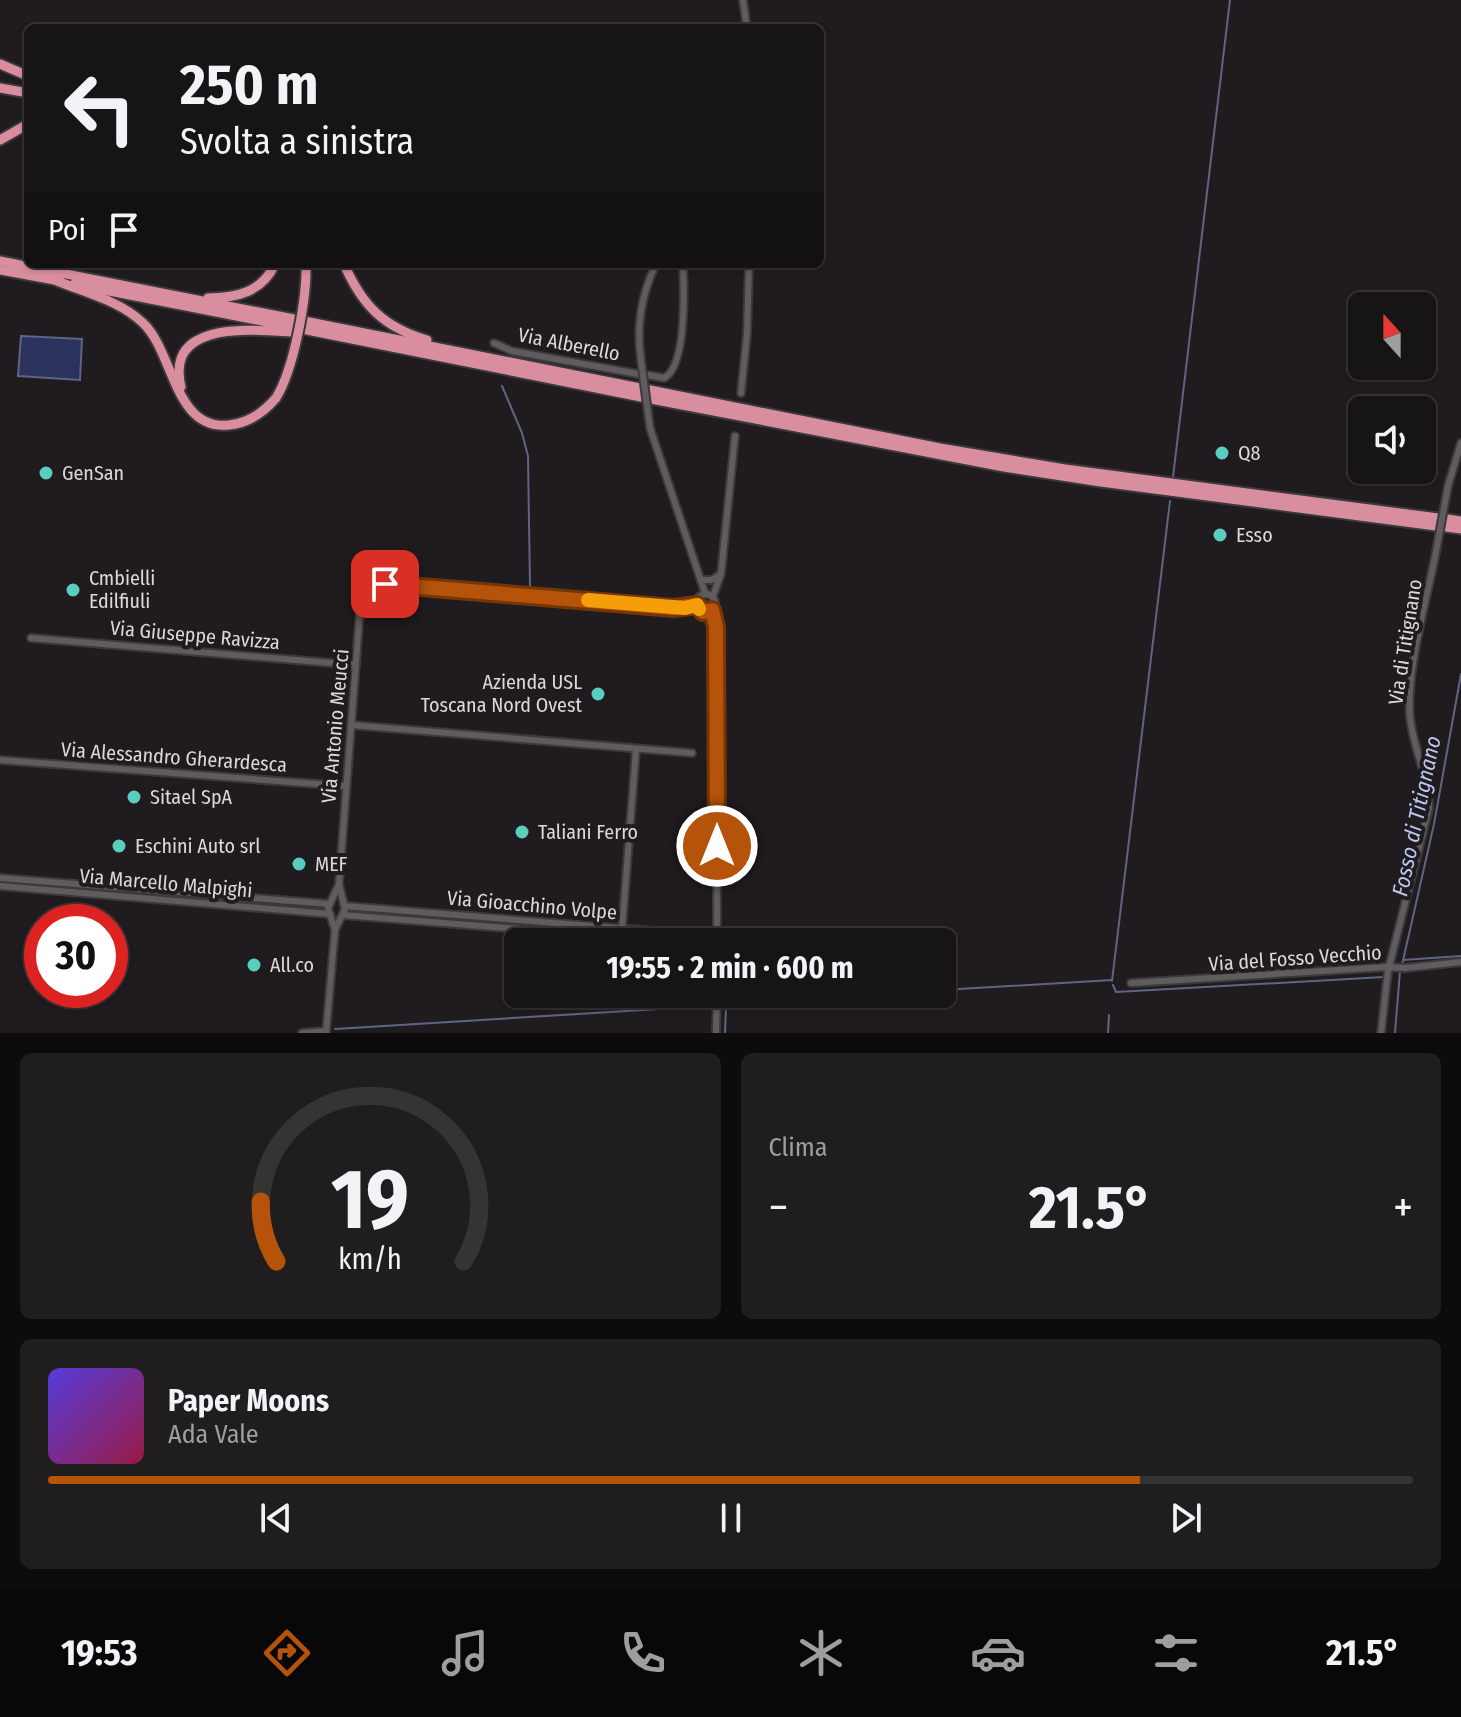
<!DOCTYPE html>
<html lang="it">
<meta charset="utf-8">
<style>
:root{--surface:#171416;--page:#201d1f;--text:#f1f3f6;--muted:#9e9ea1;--line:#363335;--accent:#b45309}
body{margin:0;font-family:"Fira Sans Condensed",sans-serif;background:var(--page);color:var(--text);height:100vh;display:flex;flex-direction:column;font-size:30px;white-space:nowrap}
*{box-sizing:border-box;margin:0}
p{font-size:26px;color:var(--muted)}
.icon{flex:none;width:44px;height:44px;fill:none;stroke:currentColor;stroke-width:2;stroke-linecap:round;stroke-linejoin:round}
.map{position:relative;height:1033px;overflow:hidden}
.details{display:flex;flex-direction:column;gap:20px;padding:20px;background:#0d0b0c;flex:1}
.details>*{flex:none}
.banner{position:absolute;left:24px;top:24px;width:800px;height:244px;border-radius:12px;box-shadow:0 2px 6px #0004,0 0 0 2px var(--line);background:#171416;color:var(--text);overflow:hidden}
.needle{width:52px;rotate:339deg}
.buttons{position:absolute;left:1348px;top:292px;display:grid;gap:16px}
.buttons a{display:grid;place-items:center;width:88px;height:88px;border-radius:12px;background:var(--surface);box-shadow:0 2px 6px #0004,0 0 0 2px var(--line);font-size:40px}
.speed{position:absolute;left:24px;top:904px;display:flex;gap:16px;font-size:40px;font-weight:700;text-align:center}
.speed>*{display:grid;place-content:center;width:104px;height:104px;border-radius:50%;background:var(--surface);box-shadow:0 2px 6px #0004,0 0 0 2px var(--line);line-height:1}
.speed .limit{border:12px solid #d22;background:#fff;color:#111}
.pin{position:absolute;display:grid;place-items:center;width:68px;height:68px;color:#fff;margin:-34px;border-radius:16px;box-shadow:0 4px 12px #0006}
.me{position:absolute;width:88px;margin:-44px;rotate:0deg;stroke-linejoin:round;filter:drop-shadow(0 0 6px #0008)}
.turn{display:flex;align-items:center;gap:28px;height:168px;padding:0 24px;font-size:36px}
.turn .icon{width:104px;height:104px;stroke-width:2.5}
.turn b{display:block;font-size:56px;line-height:68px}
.then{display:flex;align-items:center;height:76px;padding:0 24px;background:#0003;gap:16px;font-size:30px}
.big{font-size:60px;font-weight:700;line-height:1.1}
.details .widget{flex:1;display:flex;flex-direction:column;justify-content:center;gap:12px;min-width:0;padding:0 28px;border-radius:12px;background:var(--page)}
.details .dial{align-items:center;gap:0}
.dial svg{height:208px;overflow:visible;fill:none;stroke:var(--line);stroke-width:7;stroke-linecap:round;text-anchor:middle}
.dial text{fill:var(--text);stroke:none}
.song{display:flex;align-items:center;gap:24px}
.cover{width:96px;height:96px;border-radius:12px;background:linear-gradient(135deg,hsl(250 70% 55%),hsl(340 70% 35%))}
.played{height:8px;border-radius:4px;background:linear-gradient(90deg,var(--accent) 80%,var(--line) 80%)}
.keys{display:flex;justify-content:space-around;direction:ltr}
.heat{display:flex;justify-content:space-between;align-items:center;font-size:44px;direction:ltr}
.details .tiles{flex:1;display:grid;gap:20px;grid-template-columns:1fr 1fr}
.widget:last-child{grid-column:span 2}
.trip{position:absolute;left:504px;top:928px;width:452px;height:80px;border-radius:12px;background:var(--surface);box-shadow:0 2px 6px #0004,0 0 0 2px var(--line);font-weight:700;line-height:80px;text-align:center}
.dock{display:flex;height:128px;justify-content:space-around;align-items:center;background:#090809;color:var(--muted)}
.dock .icon{width:56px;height:56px}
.dock .active{color:var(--accent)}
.dock b{font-size:36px;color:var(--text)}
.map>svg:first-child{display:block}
.water{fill:#2b325e;stroke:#606484;stroke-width:2}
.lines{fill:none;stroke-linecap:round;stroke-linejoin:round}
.stream{stroke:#606484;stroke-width:2}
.minor-casing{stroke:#3c393b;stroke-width:10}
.trunk-casing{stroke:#3c393b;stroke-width:13}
.minor{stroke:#605b5e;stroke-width:6}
.trunk{stroke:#d98ea0;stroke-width:9}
.minor-bridge-casing{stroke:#3c393b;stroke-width:10;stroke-linecap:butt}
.trunk-bridge-casing{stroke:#3c393b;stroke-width:13;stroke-linecap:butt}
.minor-bridge{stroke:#605b5e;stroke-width:6}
.trunk-bridge{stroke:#d98ea0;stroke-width:9}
.route-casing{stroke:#753606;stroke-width:20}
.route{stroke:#b45309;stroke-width:14}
.slow{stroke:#f59e0b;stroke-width:14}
.poi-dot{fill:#59cebe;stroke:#1f1b1e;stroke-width:3}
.labels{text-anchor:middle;stroke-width:8;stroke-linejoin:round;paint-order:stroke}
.street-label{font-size:20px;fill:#dcd9db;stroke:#1f1b1e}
.poi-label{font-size:20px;fill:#dcd9db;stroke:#1f1b1e;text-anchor:start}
.water-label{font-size:22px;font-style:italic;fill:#bcc7f4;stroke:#1f1b1e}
</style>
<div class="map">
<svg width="1461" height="1033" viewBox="0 0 1461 1033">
<rect width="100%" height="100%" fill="#1f1b1e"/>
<!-- water -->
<polygon class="water" points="21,336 82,339 80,380 18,376"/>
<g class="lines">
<!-- stream -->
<g class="stream">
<polyline points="502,386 522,433 528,456 530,586"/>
<polyline points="1173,477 1230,0"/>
<polyline points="1403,960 1461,956"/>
<polyline points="1402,965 1434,824 1461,674"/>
<polyline points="1112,981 1170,501"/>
<polyline points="1113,985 1116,992 1384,977"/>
<polyline points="942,990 1112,980"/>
<polyline points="335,1029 676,1008"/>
<polyline points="725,1033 726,1006 893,994"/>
<polyline points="1108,1033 1109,1015"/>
<polyline points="1395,1033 1400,971"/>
</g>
<defs>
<g id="minor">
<polyline points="743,0 747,28"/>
<polyline points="494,343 512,351 638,374"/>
<path d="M641,360C636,326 641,295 656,264"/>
<path d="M648,375L664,378C687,366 684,288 683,264"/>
<polyline points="741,393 747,334 749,264"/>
<polyline points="650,428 705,593"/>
<polyline points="1448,486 1461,443"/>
<polyline points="364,565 378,583"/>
<polyline points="701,580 712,580 721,574"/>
<circle cx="706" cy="603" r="9"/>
<polyline points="361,595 364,565 372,555 381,555 388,564 385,584"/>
<polyline points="713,596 721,574 735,436"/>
<polyline points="712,610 716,627 717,942"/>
<polyline points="31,638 356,665"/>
<polyline points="351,725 692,753"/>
<polyline points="0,760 345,786"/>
<polyline points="0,878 330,904"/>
<polyline points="0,886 330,914"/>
<polyline points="345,906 717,936"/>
<polyline points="343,915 683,942"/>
<polyline points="622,929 636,750"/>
<polyline points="335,930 328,908 338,886"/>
<polyline points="1131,983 1386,967 1405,968 1461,962"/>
<polyline points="302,1033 326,1031"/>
<path d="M326,1033L335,930L345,909L339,884L361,597C365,587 370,583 381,583L674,608L697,605"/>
<polyline points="716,1033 717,994"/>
<path d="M1381,1033L1388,971L1429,808C1429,777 1413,748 1410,717C1406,672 1426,602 1435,557"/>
</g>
<g id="trunk">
<polyline points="0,64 28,76"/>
<polyline points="0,88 28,93"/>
<polyline points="0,140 28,124"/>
<polyline points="0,261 294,319"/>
<path d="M344,264C362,305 383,327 427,340"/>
<polyline points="0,270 60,281"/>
<path d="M55,280C85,293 119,300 143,323C174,352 174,431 229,425C249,423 264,412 276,398"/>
<polyline points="74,284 292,327"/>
<path d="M208,298C237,298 262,292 275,264"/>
<polyline points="304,321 640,388"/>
<polyline points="302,329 641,397"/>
<path d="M181,387C165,320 252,330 291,332"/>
<polyline points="650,390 940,448 1065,469 1438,518"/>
<polyline points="651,399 1004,467 1101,482 1436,526"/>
<polyline points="1447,519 1461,521"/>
<polyline points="1446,527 1461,529"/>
</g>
</defs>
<!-- minor casing -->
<use href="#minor" class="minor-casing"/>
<!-- trunk casing -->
<use href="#trunk" class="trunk-casing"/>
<!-- minor -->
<use href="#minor" class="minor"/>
<!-- trunk -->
<use href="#trunk" class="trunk"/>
<defs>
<g id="minor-bridge">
<polyline points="641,360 650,428"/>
<polyline points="1435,557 1448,486"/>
</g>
<path id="trunk-bridge" d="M276,398C294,369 307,298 306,264"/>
</defs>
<!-- minor-bridge casing -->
<use href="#minor-bridge" class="minor-bridge-casing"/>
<!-- trunk-bridge casing -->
<use href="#trunk-bridge" class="trunk-bridge-casing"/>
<!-- minor-bridge -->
<use href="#minor-bridge" class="minor-bridge"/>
<!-- trunk-bridge -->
<use href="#trunk-bridge" class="trunk-bridge"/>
</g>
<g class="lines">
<defs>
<polyline id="route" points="385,584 674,608 697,605 703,612 712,610 716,627 717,846"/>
</defs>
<!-- route casing -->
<use href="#route" class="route-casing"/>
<!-- route -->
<use href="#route" class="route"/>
<!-- slow -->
<polyline class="slow" points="588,600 685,608 697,605 699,609"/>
</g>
<!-- markers -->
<g class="poi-dot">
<circle cx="1222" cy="453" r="8"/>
<circle cx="46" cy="473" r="8"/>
<circle cx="1220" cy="535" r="8"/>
<circle cx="73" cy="590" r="8"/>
<circle cx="598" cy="694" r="8"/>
<circle cx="134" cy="797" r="8"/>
<circle cx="522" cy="832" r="8"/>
<circle cx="119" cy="846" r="8"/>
<circle cx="299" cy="864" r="8"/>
<circle cx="254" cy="965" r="8"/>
</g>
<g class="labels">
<!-- street labels -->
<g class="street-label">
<text transform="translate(569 344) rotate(11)" y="7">Via Alberello</text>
<text transform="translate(195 635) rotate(5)" y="7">Via Giuseppe Ravizza</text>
<text transform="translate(1405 642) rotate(-81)" y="7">Via di Titignano</text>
<text transform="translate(335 726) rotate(-85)" y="7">Via Antonio Meucci</text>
<text transform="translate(174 757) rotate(4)" y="7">Via Alessandro Gherardesca</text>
<text transform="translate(166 883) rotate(5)" y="7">Via Marcello Malpighi</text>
<text transform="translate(532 905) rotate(5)" y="7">Via Gioacchino Volpe</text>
<text transform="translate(1295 958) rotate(-4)" y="7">Via del Fosso Vecchio</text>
</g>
<!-- poi labels -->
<g class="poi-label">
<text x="1238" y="460">Q8</text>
<text x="62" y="480">GenSan</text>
<text x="1236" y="542">Esso</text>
<text x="89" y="585">Cmbielli<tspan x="89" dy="23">Edilfiuli</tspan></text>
<text x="582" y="689" text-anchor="end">Azienda USL<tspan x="582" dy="23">Toscana Nord Ovest</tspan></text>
<text x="150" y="804">Sitael SpA</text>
<text x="538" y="839">Taliani Ferro</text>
<text x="135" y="853">Eschini Auto srl</text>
<text x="315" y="871">MEF</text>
<text x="270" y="972">All.co</text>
</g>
<!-- water labels -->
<g class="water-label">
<text transform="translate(1416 816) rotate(-78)" y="8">Fosso di Titignano</text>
</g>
</g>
</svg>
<div class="buttons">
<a><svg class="needle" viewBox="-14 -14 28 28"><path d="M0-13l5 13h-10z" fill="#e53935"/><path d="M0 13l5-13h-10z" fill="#9e9ea1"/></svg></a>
<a><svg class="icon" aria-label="sound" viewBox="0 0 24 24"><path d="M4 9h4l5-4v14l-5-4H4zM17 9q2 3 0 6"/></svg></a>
</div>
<div class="speed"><div class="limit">30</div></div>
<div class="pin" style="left:385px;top:584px;background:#d93025"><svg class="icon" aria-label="arrive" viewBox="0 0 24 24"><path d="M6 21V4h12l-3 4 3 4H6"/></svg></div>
<svg class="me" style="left:717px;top:846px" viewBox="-20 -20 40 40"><circle r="17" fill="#b45309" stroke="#fff" stroke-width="3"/><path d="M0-11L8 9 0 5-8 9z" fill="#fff"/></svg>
<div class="trip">19:55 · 2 min · 600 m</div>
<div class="banner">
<div class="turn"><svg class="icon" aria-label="left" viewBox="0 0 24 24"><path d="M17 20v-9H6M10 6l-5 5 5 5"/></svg><div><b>250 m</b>Svolta a sinistra</div></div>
<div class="then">Poi<svg class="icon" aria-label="arrive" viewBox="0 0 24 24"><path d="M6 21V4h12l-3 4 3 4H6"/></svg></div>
</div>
</div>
<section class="details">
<div class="tiles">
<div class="widget dial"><svg viewBox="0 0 100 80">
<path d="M14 69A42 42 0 1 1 86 69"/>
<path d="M14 69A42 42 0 0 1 8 46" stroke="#b45309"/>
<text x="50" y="56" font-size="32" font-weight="700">19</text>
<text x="50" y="72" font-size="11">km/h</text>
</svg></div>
<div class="widget"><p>Clima</p>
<div class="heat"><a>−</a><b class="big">21.5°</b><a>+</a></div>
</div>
<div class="widget">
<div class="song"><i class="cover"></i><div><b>Paper Moons</b><p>Ada Vale</p></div></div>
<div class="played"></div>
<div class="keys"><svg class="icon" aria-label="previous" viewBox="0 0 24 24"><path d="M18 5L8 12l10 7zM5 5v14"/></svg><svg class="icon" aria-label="pause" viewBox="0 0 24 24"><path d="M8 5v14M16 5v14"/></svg><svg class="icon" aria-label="next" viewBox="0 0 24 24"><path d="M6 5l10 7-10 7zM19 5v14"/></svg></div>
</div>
</div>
</section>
<nav class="dock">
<b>19:53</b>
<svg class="icon active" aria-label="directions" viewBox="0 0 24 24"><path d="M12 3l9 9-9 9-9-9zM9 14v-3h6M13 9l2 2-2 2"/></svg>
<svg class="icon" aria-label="music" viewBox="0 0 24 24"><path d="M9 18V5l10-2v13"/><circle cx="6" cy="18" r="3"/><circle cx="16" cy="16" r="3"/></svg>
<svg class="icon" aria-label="phone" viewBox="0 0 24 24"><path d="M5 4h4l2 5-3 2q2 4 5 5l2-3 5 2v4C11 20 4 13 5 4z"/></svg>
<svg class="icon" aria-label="climate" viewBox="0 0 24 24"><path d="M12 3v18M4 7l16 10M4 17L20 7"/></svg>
<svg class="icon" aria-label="car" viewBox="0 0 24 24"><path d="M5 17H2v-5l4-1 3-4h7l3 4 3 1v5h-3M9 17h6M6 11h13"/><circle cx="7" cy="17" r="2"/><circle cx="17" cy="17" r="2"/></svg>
<svg class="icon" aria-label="filters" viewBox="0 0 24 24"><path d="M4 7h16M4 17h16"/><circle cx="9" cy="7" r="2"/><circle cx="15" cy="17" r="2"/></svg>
<b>21.5°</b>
</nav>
